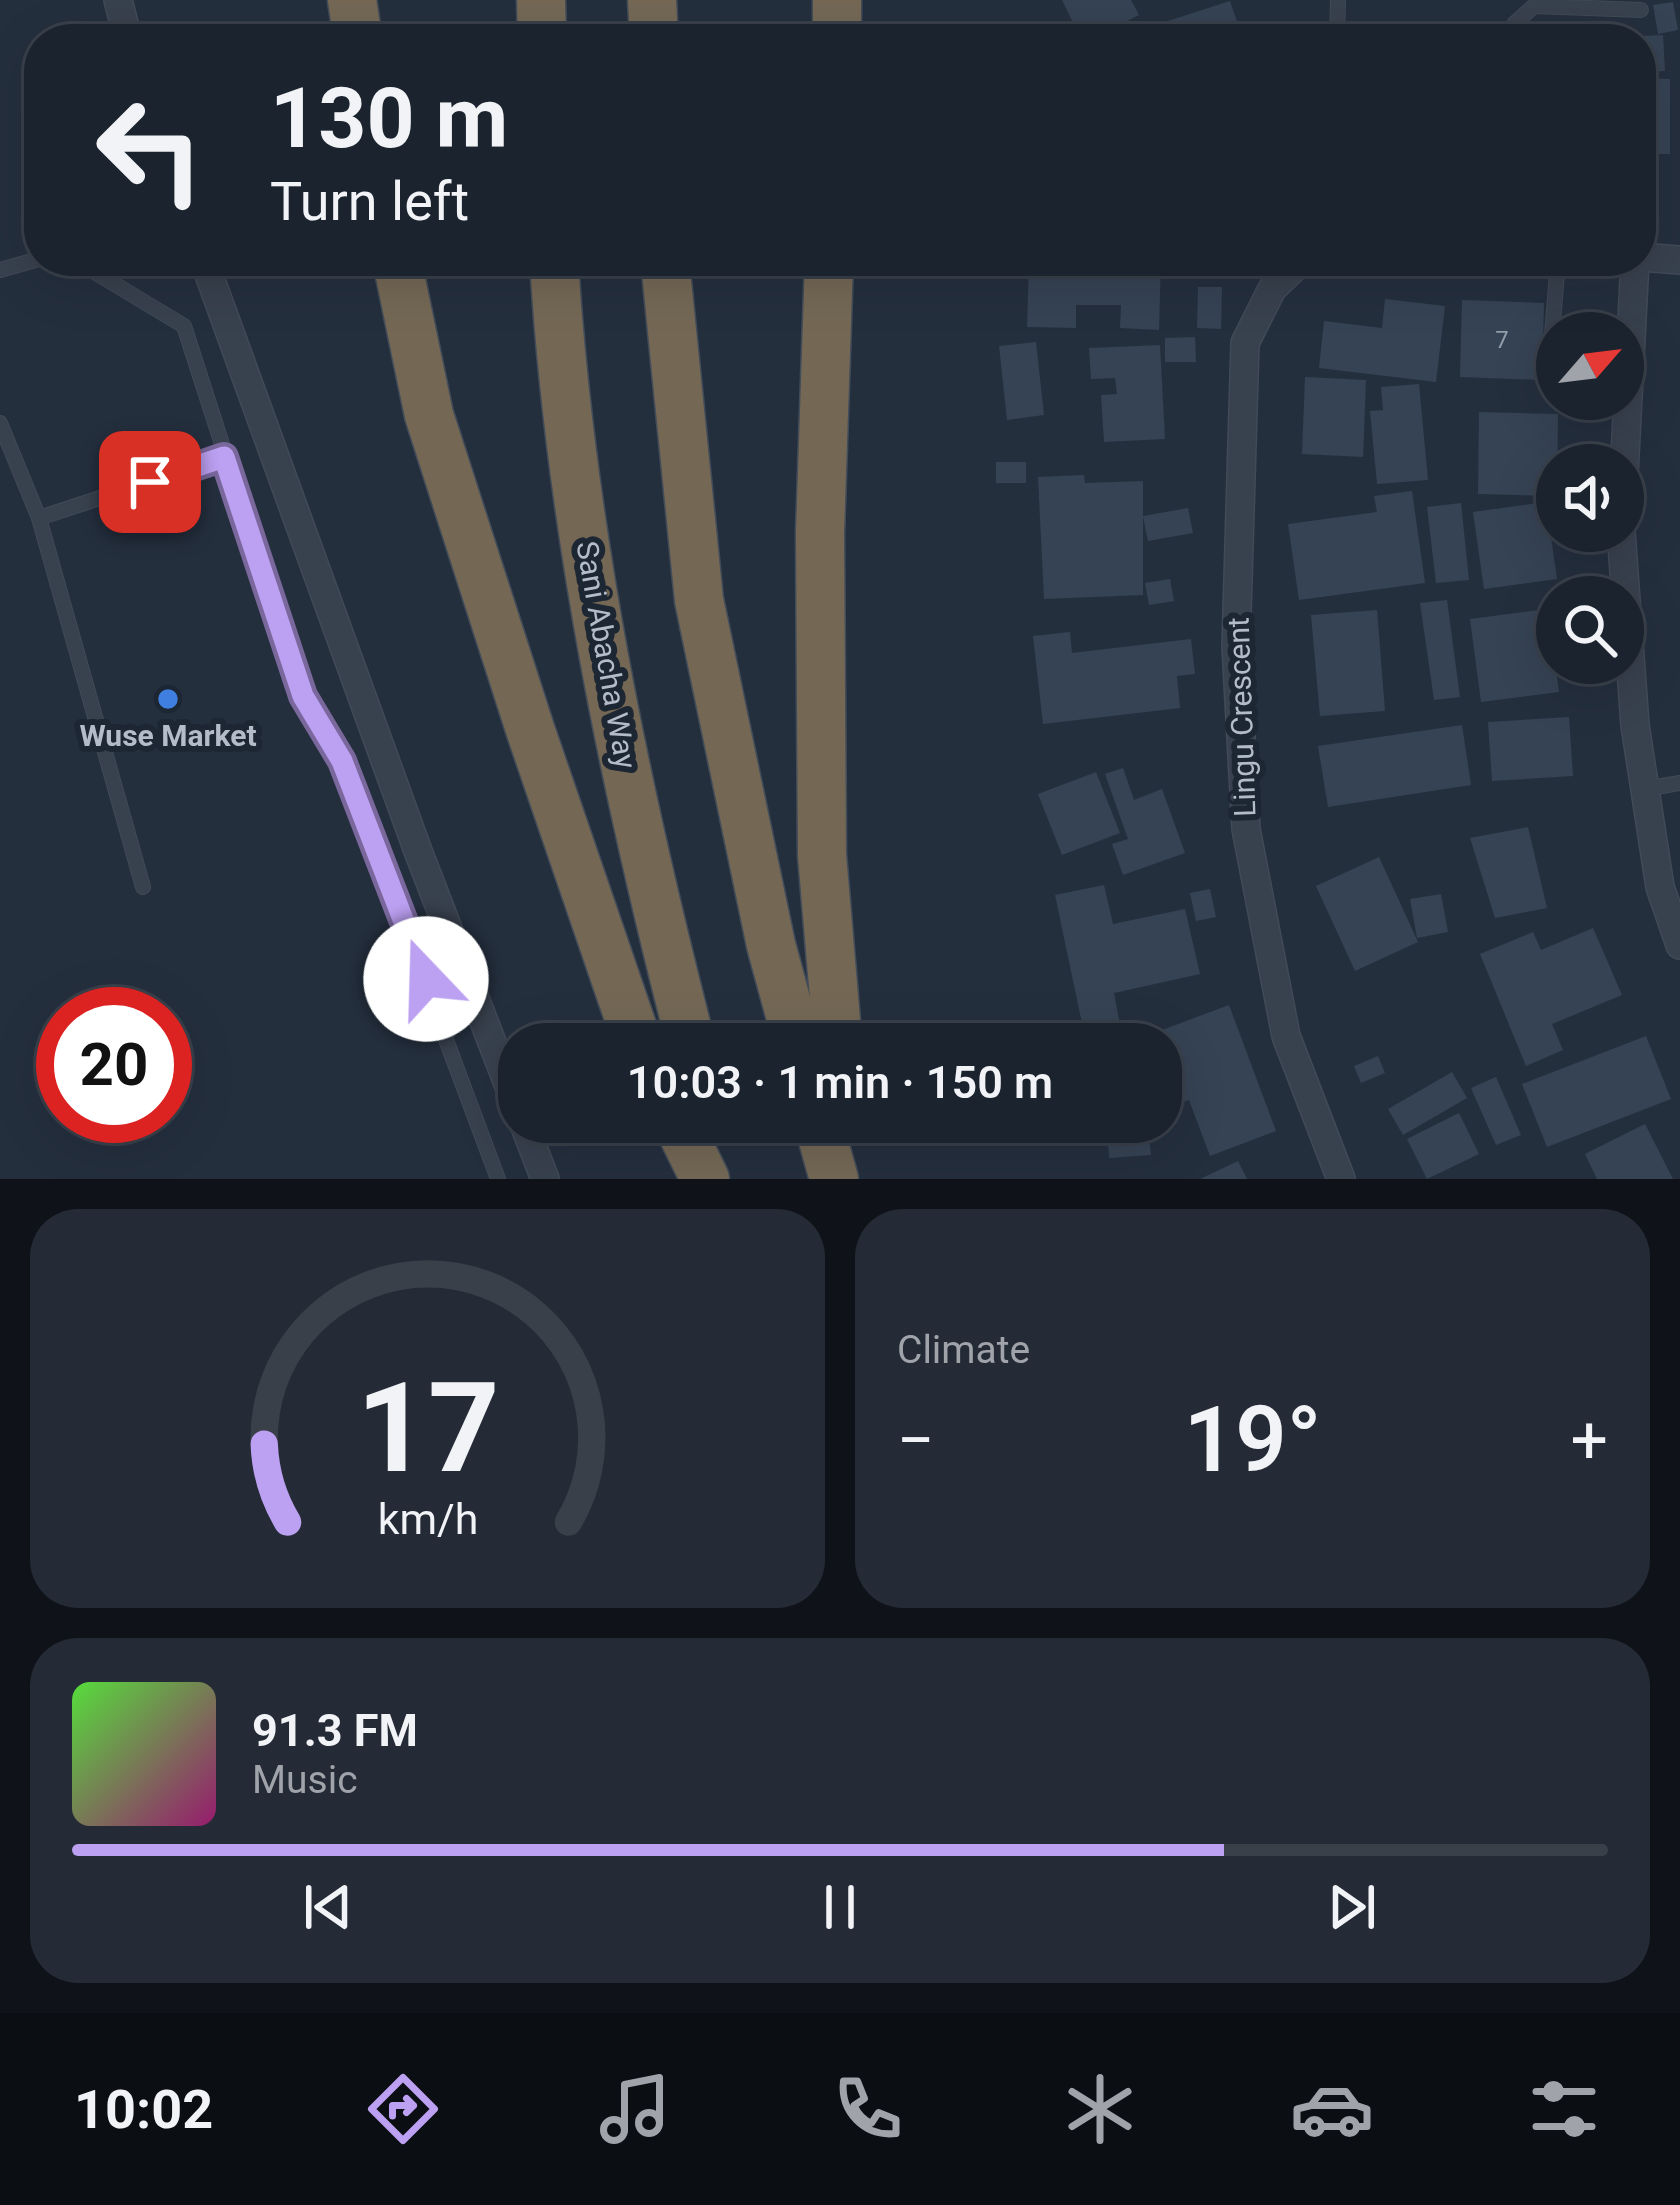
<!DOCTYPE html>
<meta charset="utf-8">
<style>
:root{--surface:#1b232e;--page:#242b36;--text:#f1f3f6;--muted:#a0a4aa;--line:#39404a;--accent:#bca0f2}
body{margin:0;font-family:Roboto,sans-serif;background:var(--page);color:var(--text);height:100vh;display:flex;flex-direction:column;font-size:45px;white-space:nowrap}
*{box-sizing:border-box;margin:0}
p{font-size:39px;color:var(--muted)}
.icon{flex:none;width:66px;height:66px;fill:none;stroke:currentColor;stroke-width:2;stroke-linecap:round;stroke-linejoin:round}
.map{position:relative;height:1179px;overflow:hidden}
.details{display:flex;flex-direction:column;gap:30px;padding:30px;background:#0f1319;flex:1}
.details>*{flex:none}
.top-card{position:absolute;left:24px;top:24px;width:1632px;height:252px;border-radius:48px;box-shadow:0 12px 48px #0002,0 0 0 3px var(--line);background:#1b232e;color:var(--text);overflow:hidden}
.needle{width:78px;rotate:62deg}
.controls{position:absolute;left:1536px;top:312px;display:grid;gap:24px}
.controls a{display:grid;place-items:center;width:108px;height:108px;border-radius:50%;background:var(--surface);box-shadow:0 12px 48px #0002,0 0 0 3px var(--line);font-size:60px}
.speed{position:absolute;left:36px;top:987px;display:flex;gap:24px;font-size:60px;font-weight:700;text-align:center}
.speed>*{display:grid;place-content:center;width:156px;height:156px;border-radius:50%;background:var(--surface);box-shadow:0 12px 48px #0002,0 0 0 3px var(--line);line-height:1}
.speed .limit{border:18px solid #d22;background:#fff;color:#111}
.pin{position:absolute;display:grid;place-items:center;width:102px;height:102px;color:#fff;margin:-51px;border-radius:24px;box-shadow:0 6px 18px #0006}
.me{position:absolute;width:132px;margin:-66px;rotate:339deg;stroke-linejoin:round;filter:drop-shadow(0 0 9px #0008)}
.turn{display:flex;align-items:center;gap:42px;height:252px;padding:0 48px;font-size:54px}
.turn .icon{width:156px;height:156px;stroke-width:2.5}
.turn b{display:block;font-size:84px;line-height:102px}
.big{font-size:90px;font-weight:600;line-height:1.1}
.details .widget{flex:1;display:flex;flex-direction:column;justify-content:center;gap:18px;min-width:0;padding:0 42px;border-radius:48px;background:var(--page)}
.details .dial{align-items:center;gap:0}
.dial svg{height:312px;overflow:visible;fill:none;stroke:var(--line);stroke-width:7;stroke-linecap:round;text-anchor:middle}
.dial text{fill:var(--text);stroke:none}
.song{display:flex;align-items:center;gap:36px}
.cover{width:144px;height:144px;border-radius:18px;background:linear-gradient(135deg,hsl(110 70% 55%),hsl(320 70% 35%))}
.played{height:12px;border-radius:6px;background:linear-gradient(90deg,var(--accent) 75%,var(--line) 75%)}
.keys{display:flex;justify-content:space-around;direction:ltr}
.heat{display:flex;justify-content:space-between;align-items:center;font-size:66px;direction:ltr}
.details .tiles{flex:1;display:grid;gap:30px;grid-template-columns:1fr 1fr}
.widget:last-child{grid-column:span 2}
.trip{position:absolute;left:498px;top:1023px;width:684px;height:120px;border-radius:48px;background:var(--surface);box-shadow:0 12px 48px #0002,0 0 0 3px var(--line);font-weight:600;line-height:120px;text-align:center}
.dock{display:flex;height:192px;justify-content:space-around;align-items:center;background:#0b0e12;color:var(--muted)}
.dock .icon{width:84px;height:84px}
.dock .current{color:var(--accent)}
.dock b{font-size:54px;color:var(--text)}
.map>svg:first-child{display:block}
.building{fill:#364354}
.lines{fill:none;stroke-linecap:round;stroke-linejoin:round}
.service-casing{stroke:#414a57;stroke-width:16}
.minor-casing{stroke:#414a57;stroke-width:30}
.motorway-casing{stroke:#434c59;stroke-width:51}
.service{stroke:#38414e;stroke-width:14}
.minor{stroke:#38414e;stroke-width:27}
.motorway{stroke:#746855;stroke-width:48}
.route-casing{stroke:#7a689d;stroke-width:30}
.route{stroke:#bca0f2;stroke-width:21}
.shop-dot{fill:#3f7fe0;stroke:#1d2633;stroke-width:4.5}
.labels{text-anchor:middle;stroke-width:12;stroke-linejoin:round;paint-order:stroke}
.number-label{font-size:24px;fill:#929caa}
.street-label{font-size:30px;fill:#b4bcc9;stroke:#1d2633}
.poi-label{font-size:30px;font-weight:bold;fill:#b4bcc9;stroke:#1d2633}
</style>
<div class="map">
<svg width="1680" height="1179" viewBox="0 0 1680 1179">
<rect width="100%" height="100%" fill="#242f3e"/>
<!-- building -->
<g class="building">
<polygon points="1062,0 1131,0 1139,15 1091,39 1081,39"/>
<polygon points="1230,1 1243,39 1147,39 1143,29"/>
<polygon points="1673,2 1678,30 1658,34 1653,5"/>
<polygon points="1493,26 1493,39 1388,39 1388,27"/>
<polygon points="1663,35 1665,71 1641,72 1641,36"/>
<polygon points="1641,78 1670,79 1670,154 1641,154"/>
<polygon points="1029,261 1161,261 1159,330 1120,328 1121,305 1076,305 1076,328 1027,327"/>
<polygon points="1198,287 1222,287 1221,329 1197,328"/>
<polygon points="1385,299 1445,306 1436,382 1319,368 1324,321 1382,328"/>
<polygon points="1462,300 1544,303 1542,380 1460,377"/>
<polygon points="1195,337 1196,362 1165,362 1165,338"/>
<polygon points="1036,342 1044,415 1007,420 999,346"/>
<polygon points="1160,345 1165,439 1104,442 1101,395 1117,394 1115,378 1091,379 1089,348"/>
<polygon points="1305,377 1366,380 1363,457 1302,454"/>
<polygon points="1419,384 1428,480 1377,484 1370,411 1383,410 1381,387"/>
<polygon points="1479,412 1558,414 1557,496 1478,494"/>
<rect x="996" y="462" width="30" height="21"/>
<polygon points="1084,475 1085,483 1143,481 1143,595 1044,599 1038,477"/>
<polygon points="1412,491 1425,583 1299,600 1288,524 1377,512 1374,496"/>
<polygon points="1546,502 1557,579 1484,589 1473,512"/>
<polygon points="1461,503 1469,580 1436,583 1427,507"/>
<polygon points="1188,508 1193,533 1148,541 1143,516"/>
<polygon points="1170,579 1174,601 1149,605 1145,583"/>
<polygon points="1447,600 1460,697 1434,700 1420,603"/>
<polygon points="1548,609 1559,692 1481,702 1470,619"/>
<polygon points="1377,610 1385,711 1320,716 1311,615"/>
<polygon points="1070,632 1072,653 1191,639 1195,674 1177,676 1180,708 1043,724 1033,636"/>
<polygon points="1569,717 1573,776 1492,781 1488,722"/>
<polygon points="1462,725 1471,785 1328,807 1318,746"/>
<polygon points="1123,768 1134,800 1162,789 1185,853 1123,875 1112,844 1128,839 1105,774"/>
<polygon points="1096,772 1120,833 1062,855 1038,794"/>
<polygon points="1528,827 1547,908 1495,918 1470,838"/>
<polygon points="1379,857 1418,942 1355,971 1316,886"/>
<polygon points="1104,885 1113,924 1185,909 1200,974 1114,993 1119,1020 1083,1028 1055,895"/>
<polygon points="1210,889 1216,917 1196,921 1190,893"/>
<polygon points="1441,894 1448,932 1417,938 1410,899"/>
<polygon points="1593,928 1622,995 1552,1024 1563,1050 1526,1066 1480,954 1533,932 1541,950"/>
<polygon points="1229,1005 1276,1131 1210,1156 1189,1100 1173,1106 1161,1075 1161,1044 1150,1044 1146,1036"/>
<polygon points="1125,1021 1131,1044 1071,1044 1068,1036"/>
<polygon points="1646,1036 1671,1099 1547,1147 1522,1084"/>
<polygon points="1378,1056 1385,1073 1361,1083 1354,1066"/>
<polygon points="1452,1072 1467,1098 1403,1135 1388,1109"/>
<polygon points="1496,1077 1521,1135 1496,1145 1471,1088"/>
<polygon points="1459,1113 1479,1154 1427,1179 1407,1139"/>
<polygon points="1645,1124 1673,1179 1597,1179 1585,1154"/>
<polygon points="1149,1136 1151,1155 1109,1158 1108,1140"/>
<polygon points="1238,1161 1247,1179 1200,1179"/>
</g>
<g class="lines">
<defs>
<g id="service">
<polyline points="1337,39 1338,0"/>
<polyline points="1513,39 1514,24 1534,6 1641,10"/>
<polyline points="61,261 83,265 184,326 303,696 342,761 498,1179"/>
<polyline points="0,270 39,259"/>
<polyline points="1550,359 1558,261"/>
<polyline points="0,423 39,518 143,887"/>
<polyline points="39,518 224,457"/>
<polyline points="1645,789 1680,783"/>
</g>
<g id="minor">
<polyline points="118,0 128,39"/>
<polyline points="1641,257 1680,260"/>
<polyline points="204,261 418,851 519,1112"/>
<polyline points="1301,261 1272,289 1245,343 1236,646 1246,829 1286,1036 1341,1179"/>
<polyline points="1623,494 1635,261"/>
<polyline points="1621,531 1635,725 1660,887 1680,945"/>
<polyline points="523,1122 545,1179"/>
</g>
<g id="motorway">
<polyline points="352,0 358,39"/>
<polyline points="541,0 542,39"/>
<polyline points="652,0 654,39"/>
<polyline points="837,39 837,0"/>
<polyline points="397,261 429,415 530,729 638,1044"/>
<path d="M554,261C570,526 625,788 691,1044"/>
<polyline points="665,261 699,600 771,945 798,1044"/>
<polyline points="829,261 820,533 822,855 838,1044"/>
<polyline points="677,1122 705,1179"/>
<polyline points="818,1122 834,1179"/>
</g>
</defs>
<!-- service casing -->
<use href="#service" class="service-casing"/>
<!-- minor casing -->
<use href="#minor" class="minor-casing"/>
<!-- motorway casing -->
<use href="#motorway" class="motorway-casing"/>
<!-- service -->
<use href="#service" class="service"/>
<!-- minor -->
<use href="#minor" class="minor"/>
<!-- motorway -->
<use href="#motorway" class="motorway"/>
</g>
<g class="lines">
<defs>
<polyline id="route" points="150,482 224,457 303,696 342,761 426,979"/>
</defs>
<!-- route casing -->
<use href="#route" class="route-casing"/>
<!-- route -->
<use href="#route" class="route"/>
</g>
<!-- markers -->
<circle class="shop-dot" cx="168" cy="699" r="12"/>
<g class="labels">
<!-- number labels -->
<g class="number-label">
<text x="1502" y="348">7</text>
</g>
<!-- street labels -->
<g class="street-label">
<text transform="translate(606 655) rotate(80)" y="10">Sani Abacha Way</text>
<text transform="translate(1242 717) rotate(-92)" y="10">Lingu Crescent</text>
</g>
<!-- poi labels -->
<g class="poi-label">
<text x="168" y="746">Wuse Market</text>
</g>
</g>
</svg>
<div class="controls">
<a><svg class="needle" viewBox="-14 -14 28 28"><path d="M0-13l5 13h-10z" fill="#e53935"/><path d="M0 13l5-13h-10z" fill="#a0a4aa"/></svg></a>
<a><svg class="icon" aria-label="sound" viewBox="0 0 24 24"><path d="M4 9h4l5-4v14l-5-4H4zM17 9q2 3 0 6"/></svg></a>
<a><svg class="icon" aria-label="search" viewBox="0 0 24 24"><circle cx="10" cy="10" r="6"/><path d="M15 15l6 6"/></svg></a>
</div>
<div class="speed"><div class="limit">20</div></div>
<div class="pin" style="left:150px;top:482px;background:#d93025"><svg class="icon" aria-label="arrive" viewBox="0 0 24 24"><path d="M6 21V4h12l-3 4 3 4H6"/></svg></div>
<svg class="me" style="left:426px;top:979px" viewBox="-20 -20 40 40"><circle r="19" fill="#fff"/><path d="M0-13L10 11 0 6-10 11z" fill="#bca0f2"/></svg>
<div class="trip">10:03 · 1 min · 150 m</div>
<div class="top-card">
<div class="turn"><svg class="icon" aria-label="left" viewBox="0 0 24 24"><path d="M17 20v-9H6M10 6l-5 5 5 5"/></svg><div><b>130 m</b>Turn left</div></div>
</div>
</div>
<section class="details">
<div class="tiles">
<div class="widget dial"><svg viewBox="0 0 100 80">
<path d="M14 69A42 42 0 1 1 86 69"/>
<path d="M14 69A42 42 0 0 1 8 49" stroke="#bca0f2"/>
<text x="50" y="56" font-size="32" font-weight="700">17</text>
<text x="50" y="72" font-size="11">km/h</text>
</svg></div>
<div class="widget"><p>Climate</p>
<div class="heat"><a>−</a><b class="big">19°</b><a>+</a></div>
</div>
<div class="widget">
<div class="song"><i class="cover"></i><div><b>91.3 FM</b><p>Music</p></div></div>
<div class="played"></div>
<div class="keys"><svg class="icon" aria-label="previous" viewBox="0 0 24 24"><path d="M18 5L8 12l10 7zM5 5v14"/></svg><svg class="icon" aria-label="pause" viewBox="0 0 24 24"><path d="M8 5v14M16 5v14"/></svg><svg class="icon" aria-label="next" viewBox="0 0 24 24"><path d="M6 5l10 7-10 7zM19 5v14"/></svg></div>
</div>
</div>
</section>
<nav class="dock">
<b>10:02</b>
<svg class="icon current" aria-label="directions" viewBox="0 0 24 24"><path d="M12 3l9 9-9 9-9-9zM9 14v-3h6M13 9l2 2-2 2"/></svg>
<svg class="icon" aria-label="music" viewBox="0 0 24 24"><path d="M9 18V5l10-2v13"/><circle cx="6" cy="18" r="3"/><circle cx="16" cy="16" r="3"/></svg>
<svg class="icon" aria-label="phone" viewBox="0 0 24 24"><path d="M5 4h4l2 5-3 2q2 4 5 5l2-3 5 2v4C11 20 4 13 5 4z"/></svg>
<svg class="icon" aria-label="climate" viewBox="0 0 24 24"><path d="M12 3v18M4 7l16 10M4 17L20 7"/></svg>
<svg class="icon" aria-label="car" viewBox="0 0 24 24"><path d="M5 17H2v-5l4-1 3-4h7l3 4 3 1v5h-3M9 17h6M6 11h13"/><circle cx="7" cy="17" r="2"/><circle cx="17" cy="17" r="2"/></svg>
<svg class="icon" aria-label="filters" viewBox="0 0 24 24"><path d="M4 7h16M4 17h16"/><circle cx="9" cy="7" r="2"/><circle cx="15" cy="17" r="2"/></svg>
</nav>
